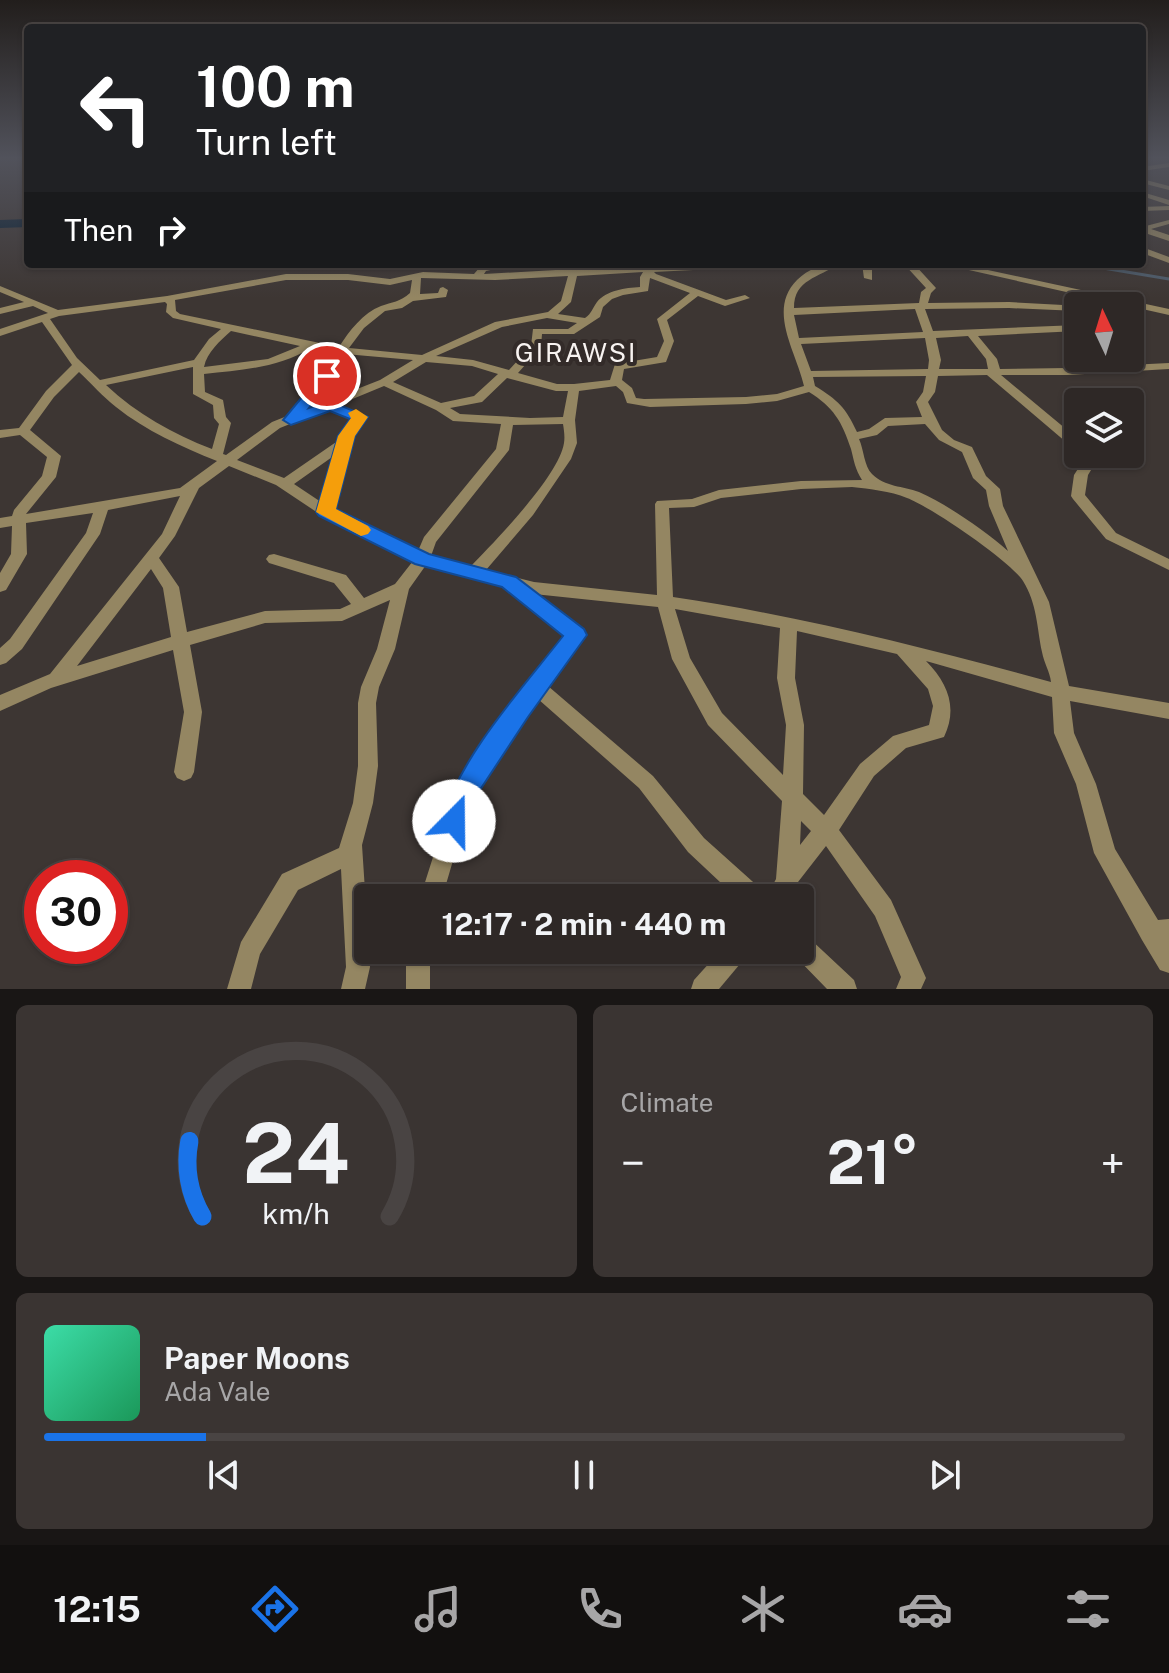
<!DOCTYPE html>
<meta charset="utf-8">
<style>
:root{--surface:#2e2826;--page:#3a3432;--text:#f1f3f6;--muted:#a7a6a7;--line:#494443;--accent:#1a73e8}
body{margin:0;font-family:"Public Sans",sans-serif;background:var(--page);color:var(--text);height:100vh;display:flex;flex-direction:column;font-size:30px;white-space:nowrap}
*{box-sizing:border-box;margin:0}
p{font-size:26px;color:var(--muted)}
.icon{flex:none;width:44px;height:44px;fill:none;stroke:currentColor;stroke-width:2;stroke-linecap:round;stroke-linejoin:round}
.map{position:relative;height:989px;overflow:hidden}
.side{display:flex;flex-direction:column;gap:16px;padding:16px;background:#191615;flex:1}
.side>*{flex:none}
.banner{position:absolute;left:24px;top:24px;width:1122px;height:244px;border-radius:8px;box-shadow:0 2px 6px #0004,0 0 0 2px var(--line);background:#202124;color:#fff;overflow:hidden}
.needle{width:52px;rotate:356deg}
.fabs{position:absolute;left:1064px;top:292px;display:grid;gap:16px}
.fabs a{display:grid;place-items:center;width:80px;height:80px;border-radius:8px;background:var(--surface);box-shadow:0 2px 6px #0004,0 0 0 2px var(--line);font-size:40px}
.speed{position:absolute;left:24px;top:860px;display:flex;gap:16px;font-size:40px;font-weight:700;text-align:center}
.speed>*{display:grid;place-content:center;width:104px;height:104px;border-radius:50%;background:var(--surface);box-shadow:0 2px 6px #0004,0 0 0 2px var(--line);line-height:1}
.speed .limit{border:12px solid #d22;background:#fff;color:#111}
.pin{position:absolute;display:grid;place-items:center;width:68px;height:68px;color:#fff;margin:-34px;border:4px solid #fff;border-radius:50%;box-shadow:0 2px 8px #0007}
.me{position:absolute;width:88px;margin:-44px;rotate:22deg;stroke-linejoin:round;filter:drop-shadow(0 0 6px #0008)}
.turn{display:flex;align-items:center;gap:28px;height:168px;padding:0 40px;font-size:36px}
.turn .icon{width:104px;height:104px;stroke-width:2.5}
.turn b{display:block;font-size:56px;line-height:68px}
.then{display:flex;align-items:center;height:76px;padding:0 40px;background:#0003;gap:16px;font-size:30px}
.big{font-size:60px;font-weight:700;line-height:1.1}
.side .widget{flex:1;display:flex;flex-direction:column;justify-content:center;gap:12px;min-width:0;padding:0 28px;border-radius:12px;background:var(--page)}
.side .dial{align-items:center;gap:0}
.dial svg{height:208px;overflow:visible;fill:none;stroke:var(--line);stroke-width:7;stroke-linecap:round;text-anchor:middle}
.dial text{fill:var(--text);stroke:none}
.song{display:flex;align-items:center;gap:24px}
.cover{width:96px;height:96px;border-radius:12px;background:linear-gradient(135deg,hsl(160 70% 55%),hsl(150 70% 35%))}
.played{height:8px;border-radius:4px;background:linear-gradient(90deg,var(--accent) 15%,var(--line) 15%)}
.keys{display:flex;justify-content:space-around;direction:ltr}
.heat{display:flex;justify-content:space-between;align-items:center;font-size:44px;direction:ltr}
.side .tiles{flex:1;display:grid;gap:16px;grid-template-columns:1fr 1fr}
.widget:last-child{grid-column:span 2}
.trip{position:absolute;left:354px;top:884px;width:460px;height:80px;border-radius:8px;background:var(--surface);box-shadow:0 2px 6px #0004,0 0 0 2px var(--line);font-weight:700;line-height:80px;text-align:center}
.tab-bar{display:flex;height:128px;justify-content:space-around;align-items:center;background:#12100f;color:var(--muted)}
.tab-bar .icon{width:56px;height:56px}
.tab-bar .active{color:var(--accent)}
.tab-bar b{font-size:36px;color:var(--text)}
.map>svg:first-child{display:block}
.lines{fill:none;stroke-linecap:round;stroke-linejoin:round}
.stream{stroke:#4e5c6a;stroke-width:3}
.river{fill:#051c30;fill-rule:evenodd}
.minor{fill:#948662;fill-rule:evenodd}
.route{fill:#1a73e8;stroke:#114b97;stroke-width:2}
.slow{fill:#f59e0b}
.labels{text-anchor:middle;stroke-width:8;stroke-linejoin:round;paint-order:stroke}
.far-quarter-label{font-size:26px;letter-spacing:2px;fill:#f8f3f1;stroke:#332b29}
</style>
<div class="map">
<svg width="1169" height="989" viewBox="0 0 1169 989">
<rect width="100%" height="100%" fill="#3d3633"/>
<g class="lines">
<!-- stream -->
<polyline class="stream" points="1079,264 1169,279"/>
<!-- river -->
<polygon class="river" points="28,219 28,227 0,228 0,220"/>
<!-- minor -->
<g class="minor">
<polygon points="1169,163 1169,167 1142,171 1142,167"/>
<polygon points="1142,179 1169,186 1169,190 1142,183"/>
<polygon points="1142,192 1169,200 1169,205 1142,196"/>
<polygon points="1169,206 1169,210 1142,211 1142,207"/>
<polygon points="1169,220 1169,224 1151,229 1169,235 1169,241 1142,232 1142,227"/>
<polygon points="1142,247 1169,257 1169,263 1142,253"/>
<path d="M497,264H518L486,271L484,274L643,265L757,264L752,267L654,272L656,274L726,300L745,295L750,298L725,306L698,296L667,320L674,341L666,362L624,369L622,380L632,388L636,398L644,399L746,397L777,394L804,386C796,351 767,310 797,280C808,269 823,264 838,264C819,278 794,279 794,308L919,303L921,292L926,288L904,264H914L936,288L931,293L928,303L1009,302L1082,306H1078V311L1009,308L925,309L933,331L1078,325V331L978,336L997,359L1000,369L1068,368L1169,363V369L1068,375H1001L1078,439V449L1073,448L987,375L938,376L935,392L928,402L942,430L954,440L972,447L986,476L1000,489L1003,506L1049,602L1069,686L1169,703V719L1070,701L1074,733L1096,784L1115,849L1158,920L1169,919V973L1160,970L1142,940L1094,853L1076,784L1054,733L1052,697L926,661C948,683 958,708 944,737L906,748L874,776L839,830L891,900L926,978L921,989H896L901,977L875,916L826,846L798,882L790,898H766L776,879L782,801L708,725L672,659L658,607L534,594L582,630L585,635L548,686L653,776L704,838L762,890L765,898H737L688,852L639,788L538,699L471,799L442,898H420L455,788L512,705L566,636L505,586L426,565L409,589L395,649L379,687L376,703L378,766L373,803L362,845L370,967L365,989H341L346,967L341,869L298,890L260,954L251,989H227L241,942L282,874L339,848L353,803L358,766V703L361,687L377,649L390,600L342,621L265,623L190,645L202,712L194,772L191,778L184,781L177,778L174,772L184,712L173,650L51,688L0,711V695L50,674L162,534L180,496L108,510L100,534L22,649L6,663L0,665V648L10,639L86,533L93,513L26,523L27,554L6,590L0,592V573L11,554L12,526L0,528V518L12,516L14,510L42,476L47,457L20,435L0,438V430L19,428L46,391L72,365L42,322L0,336V329L48,313L33,306L0,314V308L24,302L0,292V286L58,310L167,296L286,274H348L390,279L423,272L474,274L480,267ZM643,272L640,277V287C625,288 607,290 597,302C592,309 592,313 585,318L558,314L571,302L577,276ZM568,276L561,301L548,312L495,322L422,355L349,348L364,328L385,311L402,308L413,301L446,297L448,290L443,287L440,288L438,293L420,294L421,278L495,280ZM650,278L690,293L657,319L664,341L657,357L615,364L610,380L574,384H557L518,373L541,347L542,334H574L600,317L603,307L612,299L623,295L648,291ZM286,280H348L390,285L412,280L410,293C400,302 392,302 381,306C363,313 349,331 339,347L180,314L176,311L175,300ZM165,302L167,304L166,312L173,318L221,329L209,339L194,360L100,380L77,358L50,319L59,316ZM915,309L923,332L799,338L794,315ZM547,318L577,323L568,329H533L531,346L509,370L473,360L436,356L502,327ZM231,331L300,346L268,359L204,367C207,352 220,341 231,331ZM968,336L986,359L988,369H939L941,360L936,338ZM925,338L929,360L928,369L811,371L801,344ZM311,348L335,353L319,380L287,416L272,422L226,455L223,454L231,423L226,417L223,400L205,392L204,374C241,370 278,368 311,348ZM345,354L413,360L380,380L306,409L327,384ZM426,362L472,366L498,374L474,396L441,403L393,382ZM193,367V394L213,405L214,418L219,424L212,449C173,434 137,414 106,385ZM79,372C91,383 103,397 116,407C146,431 182,447 217,461L180,488L26,514L56,477L61,456L30,430L54,397ZM926,376L923,392L916,402L922,417L885,418L869,429L857,432C846,408 838,400 815,386L813,377ZM507,378L556,391H568L563,417L530,418L460,414L450,408L482,402ZM384,386L436,410L453,421L501,424L496,449L424,537L418,551L334,510L352,436L366,417L338,405ZM616,386L623,392L627,403L650,407L746,404L777,401L809,392C833,407 842,421 851,449C854,461 855,469 862,480L801,481L719,490L692,499L657,501L655,504L657,595L534,582L486,570L533,515L571,459L577,443L575,420L579,391ZM327,409L353,418L339,440L284,478L237,460L280,428ZM563,424C564,430 565,437 564,443C559,476 495,541 471,566L431,556L436,542L509,450L513,425ZM925,424L939,440L962,452L973,478L986,490L989,506L1008,551C984,530 948,505 919,492C903,486 885,487 872,474C864,466 864,450 859,439L877,435L888,426ZM335,455L321,502L294,484ZM229,466L276,485L321,515L413,561L395,584L364,598L346,575L274,554L269,555L266,559L269,563L334,583L351,604L340,609L265,611L187,632L179,587L159,558L175,536L199,488ZM852,487C870,489 890,491 907,498C931,507 1009,560 1023,581C1037,603 1037,628 1042,652C1044,663 1050,672 1051,682C926,648 801,616 673,597L669,508L694,507L721,498L801,489ZM151,569L163,588L171,637L77,666ZM675,609L780,628L777,678L786,725L783,775L722,713L690,658ZM797,631L897,654L928,689L933,706L929,725L893,736L860,764L824,815L803,794L804,725L795,678ZM801,821L811,831L800,845Z"/>
<polygon points="862,264 872,264 872,280 864,278"/>
<polygon points="942,264 960,264 1169,309 1169,315"/>
<polygon points="1081,454 1096,454 1099,457 1088,475 1085,495 1116,533 1169,559 1169,570 1106,539 1073,499 1071,496 1074,475 1085,458"/>
<polygon points="800,933 808,937 854,980 857,989 827,989 792,953 790,950 800,950"/>
<rect x="406" y="950" width="24" height="39"/>
<polygon points="721,950 749,950 745,958 719,989 691,989 694,980"/>
</g>
</g>
<!-- sky -->
<linearGradient id="sky" x2="0" y2="1"><stop stop-color="#221e1c"/><stop offset="0.53" stop-color="#51525b"/><stop offset="1" stop-color="#51525b" stop-opacity="0"/></linearGradient>
<rect width="1169" height="298" fill="url(#sky)"/>
<!-- route -->
<path class="route" d="M327,372L335,376L309,408L330,401L368,417L355,436L336,509L429,554L516,577L584,629L587,635L528,717L474,799L464,830L454,833L445,830L441,821C462,754 520,691 563,636L502,587L415,564L319,516L316,512L338,436L350,419L330,411L291,425L283,420L322,373Z"/>
<!-- slow -->
<polygon class="slow" points="356,409 368,417 355,436 336,509 368,526 371,530 368,534 361,536 316,512 338,436 351,418 348,413"/>
<g class="labels">
<!-- far-quarter labels -->
<g class="far-quarter-label">
<text x="576" y="362">GIRAWSI</text>
</g>
</g>
</svg>
<div class="fabs">
<a><svg class="needle" viewBox="-14 -14 28 28"><path d="M0-13l5 13h-10z" fill="#e53935"/><path d="M0 13l5-13h-10z" fill="#a7a6a7"/></svg></a>
<a><svg class="icon" aria-label="layers" viewBox="0 0 24 24"><path d="M12 4l9 5-9 5-9-5zM3 14l9 5 9-5"/></svg></a>
</div>
<div class="speed"><div class="limit">30</div></div>
<div class="pin" style="left:327px;top:376px;background:#d93025"><svg class="icon" aria-label="arrive" viewBox="0 0 24 24"><path d="M6 21V4h12l-3 4 3 4H6"/></svg></div>
<svg class="me" style="left:454px;top:821px" viewBox="-20 -20 40 40"><circle r="19" fill="#fff"/><path d="M0-13L10 11 0 6-10 11z" fill="#1a73e8"/></svg>
<div class="trip">12:17 · 2 min · 440 m</div>
<div class="banner">
<div class="turn"><svg class="icon" aria-label="left" viewBox="0 0 24 24"><path d="M17 20v-9H6M10 6l-5 5 5 5"/></svg><div><b>100 m</b>Turn left</div></div>
<div class="then">Then<svg class="icon" aria-label="right" viewBox="0 0 24 24"><path d="M7 20v-9h11M14 6l5 5-5 5"/></svg></div>
</div>
</div>
<section class="side">
<div class="tiles">
<div class="widget dial"><svg viewBox="0 0 100 80">
<path d="M14 69A42 42 0 1 1 86 69"/>
<path d="M14 69A42 42 0 0 1 9 40" stroke="#1a73e8"/>
<text x="50" y="56" font-size="32" font-weight="700">24</text>
<text x="50" y="72" font-size="11">km/h</text>
</svg></div>
<div class="widget"><p>Climate</p>
<div class="heat"><a>−</a><b class="big">21°</b><a>+</a></div>
</div>
<div class="widget">
<div class="song"><i class="cover"></i><div><b>Paper Moons</b><p>Ada Vale</p></div></div>
<div class="played"></div>
<div class="keys"><svg class="icon" aria-label="previous" viewBox="0 0 24 24"><path d="M18 5L8 12l10 7zM5 5v14"/></svg><svg class="icon" aria-label="pause" viewBox="0 0 24 24"><path d="M8 5v14M16 5v14"/></svg><svg class="icon" aria-label="next" viewBox="0 0 24 24"><path d="M6 5l10 7-10 7zM19 5v14"/></svg></div>
</div>
</div>
</section>
<nav class="tab-bar">
<b>12:15</b>
<svg class="icon active" aria-label="directions" viewBox="0 0 24 24"><path d="M12 3l9 9-9 9-9-9zM9 14v-3h6M13 9l2 2-2 2"/></svg>
<svg class="icon" aria-label="music" viewBox="0 0 24 24"><path d="M9 18V5l10-2v13"/><circle cx="6" cy="18" r="3"/><circle cx="16" cy="16" r="3"/></svg>
<svg class="icon" aria-label="phone" viewBox="0 0 24 24"><path d="M5 4h4l2 5-3 2q2 4 5 5l2-3 5 2v4C11 20 4 13 5 4z"/></svg>
<svg class="icon" aria-label="climate" viewBox="0 0 24 24"><path d="M12 3v18M4 7l16 10M4 17L20 7"/></svg>
<svg class="icon" aria-label="car" viewBox="0 0 24 24"><path d="M5 17H2v-5l4-1 3-4h7l3 4 3 1v5h-3M9 17h6M6 11h13"/><circle cx="7" cy="17" r="2"/><circle cx="17" cy="17" r="2"/></svg>
<svg class="icon" aria-label="filters" viewBox="0 0 24 24"><path d="M4 7h16M4 17h16"/><circle cx="9" cy="7" r="2"/><circle cx="15" cy="17" r="2"/></svg>
</nav>
